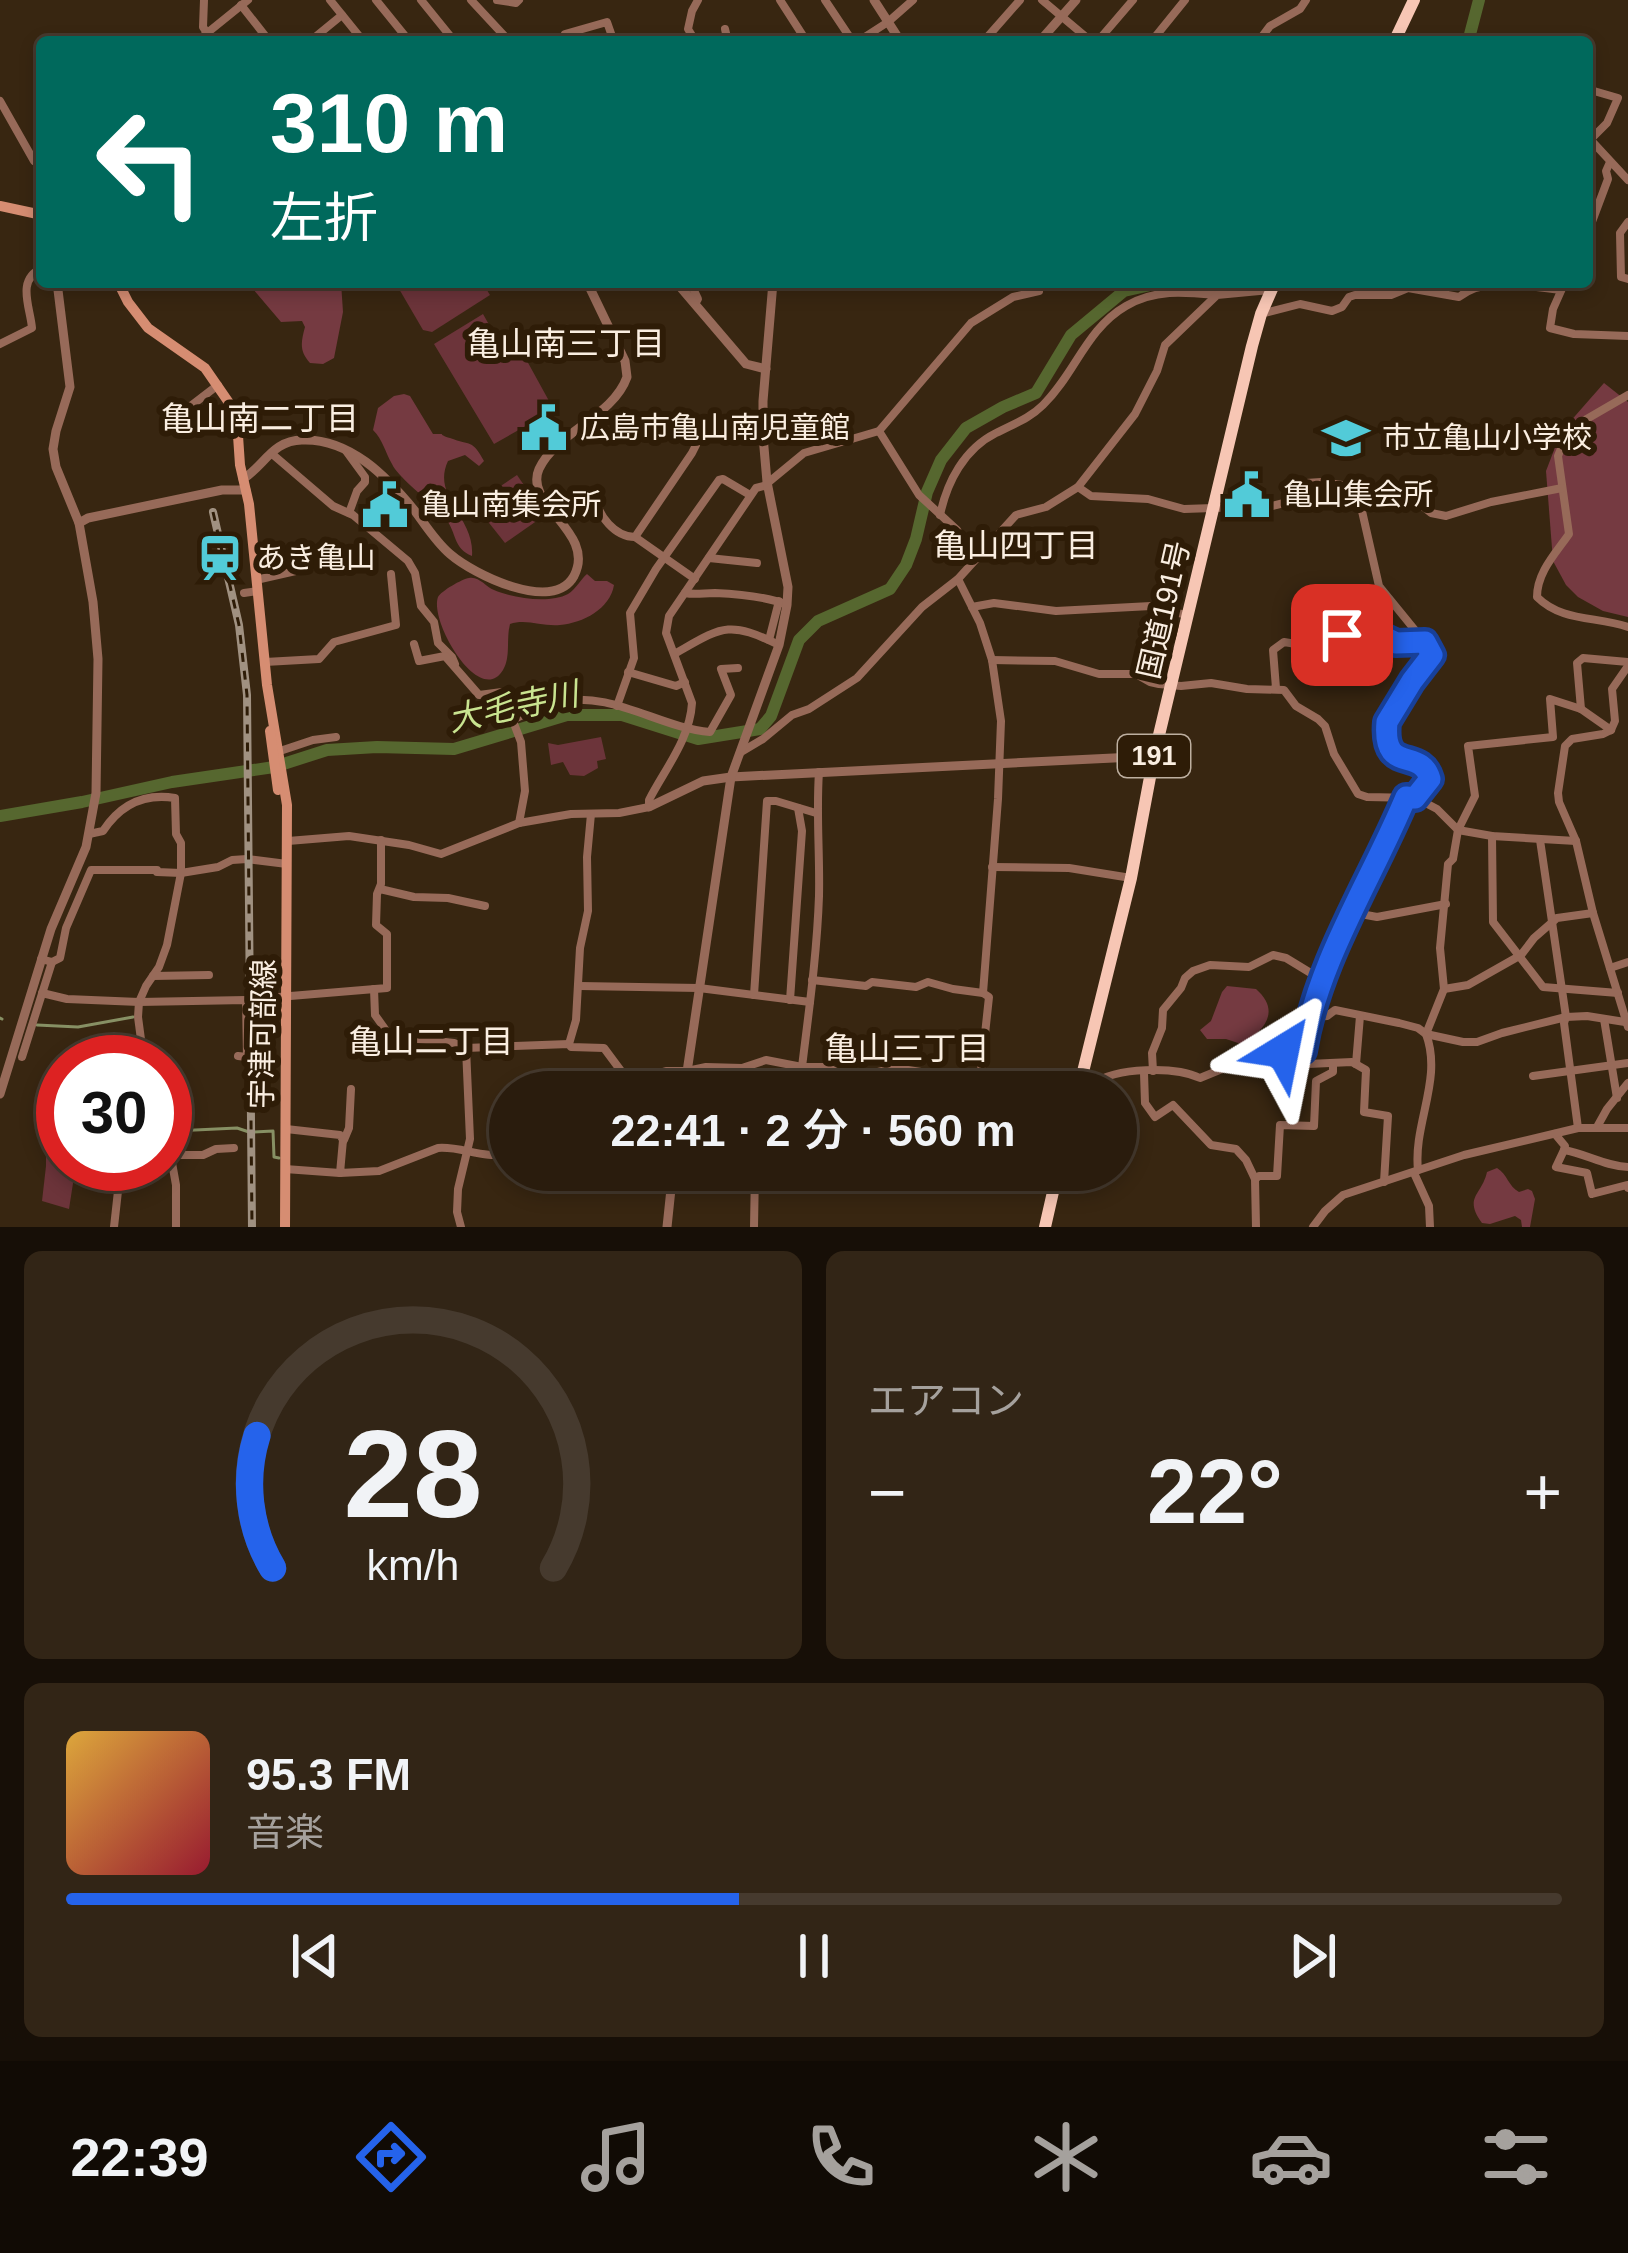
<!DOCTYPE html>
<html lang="ja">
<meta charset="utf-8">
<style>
:root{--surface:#2a1c0d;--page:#322516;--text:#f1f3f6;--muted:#a5a19d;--line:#463a2e;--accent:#2563eb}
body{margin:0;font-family:Arial,"Noto Sans JP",sans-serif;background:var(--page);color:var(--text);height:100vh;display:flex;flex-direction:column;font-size:45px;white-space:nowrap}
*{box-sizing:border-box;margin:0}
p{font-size:39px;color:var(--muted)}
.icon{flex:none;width:66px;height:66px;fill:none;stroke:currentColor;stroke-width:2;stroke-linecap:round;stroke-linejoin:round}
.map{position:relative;height:1227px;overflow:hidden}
.details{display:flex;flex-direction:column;gap:24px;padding:24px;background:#170f07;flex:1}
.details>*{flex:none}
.banner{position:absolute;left:36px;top:36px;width:1557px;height:252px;border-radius:12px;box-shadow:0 6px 18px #0003,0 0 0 3px var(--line);background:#00695c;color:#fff;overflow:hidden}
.speed{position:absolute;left:36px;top:1035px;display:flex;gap:24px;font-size:60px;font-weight:700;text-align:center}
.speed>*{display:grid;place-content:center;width:156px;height:156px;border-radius:50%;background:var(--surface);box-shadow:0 6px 18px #0003,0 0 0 3px var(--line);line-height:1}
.speed .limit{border:18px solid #d22;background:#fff;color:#111}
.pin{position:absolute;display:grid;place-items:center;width:102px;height:102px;color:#fff;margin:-51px;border-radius:24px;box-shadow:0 6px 18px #0006}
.me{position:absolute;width:132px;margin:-66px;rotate:35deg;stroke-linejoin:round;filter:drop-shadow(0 0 9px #0008)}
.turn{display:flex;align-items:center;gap:42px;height:252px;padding:0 36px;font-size:54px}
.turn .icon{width:156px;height:156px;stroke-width:2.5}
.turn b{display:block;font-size:84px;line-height:102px}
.big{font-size:90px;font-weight:600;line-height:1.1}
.details .card{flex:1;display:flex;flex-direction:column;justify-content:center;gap:18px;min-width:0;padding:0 42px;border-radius:18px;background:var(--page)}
.details .dial{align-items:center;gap:0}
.dial svg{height:312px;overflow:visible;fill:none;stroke:var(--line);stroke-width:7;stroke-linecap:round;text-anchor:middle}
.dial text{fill:var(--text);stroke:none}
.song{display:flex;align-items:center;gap:36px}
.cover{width:144px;height:144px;border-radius:18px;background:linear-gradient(135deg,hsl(40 70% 55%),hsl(350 70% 35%))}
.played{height:12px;border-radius:6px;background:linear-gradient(90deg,var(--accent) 45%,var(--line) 45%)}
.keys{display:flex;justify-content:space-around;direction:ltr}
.heat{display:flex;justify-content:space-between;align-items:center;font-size:66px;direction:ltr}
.details .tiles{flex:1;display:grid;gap:24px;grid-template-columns:1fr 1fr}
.card:last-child{grid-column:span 2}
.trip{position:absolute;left:489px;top:1071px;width:648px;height:120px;border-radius:60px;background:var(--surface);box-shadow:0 6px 18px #0003,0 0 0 3px var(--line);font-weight:600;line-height:120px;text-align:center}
.tab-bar{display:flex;height:192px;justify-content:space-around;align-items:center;background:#110b05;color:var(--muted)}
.tab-bar .icon{width:84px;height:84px}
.tab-bar .selected{color:var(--accent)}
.tab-bar b{font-size:54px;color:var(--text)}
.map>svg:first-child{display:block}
.green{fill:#6c343a}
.forest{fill:#753a41}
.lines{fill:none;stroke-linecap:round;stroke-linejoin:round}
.stream{stroke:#879064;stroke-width:3}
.river{stroke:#56672f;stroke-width:12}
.minor{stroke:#976a59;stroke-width:8}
.tertiary{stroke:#976a59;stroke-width:9}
.secondary{stroke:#d68d72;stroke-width:10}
.trunk{stroke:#f7c6b4;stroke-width:12}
.rail-casing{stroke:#a09181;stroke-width:8}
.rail{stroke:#2e1c07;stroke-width:3;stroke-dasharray:9;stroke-linecap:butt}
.route-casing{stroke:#184099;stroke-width:30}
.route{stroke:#2563eb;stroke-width:21}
.labels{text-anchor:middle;stroke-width:12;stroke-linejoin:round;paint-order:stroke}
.shield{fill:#2e1c07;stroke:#bdafa0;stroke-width:3}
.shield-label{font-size:27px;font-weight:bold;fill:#faeee1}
.poi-label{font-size:30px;fill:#faeee1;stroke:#2e1c07;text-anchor:start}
.street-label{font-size:30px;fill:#faeee1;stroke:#2e1c07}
.neighbourhood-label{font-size:33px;fill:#faeee1;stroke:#2e1c07}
.water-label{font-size:33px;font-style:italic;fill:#c9e490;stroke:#2e1c07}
</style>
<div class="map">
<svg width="1628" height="1227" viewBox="0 0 1628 1227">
<rect width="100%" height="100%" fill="#382611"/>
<!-- green -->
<g class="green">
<polygon points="395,282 482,282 490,295 432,332 423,330"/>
<polygon points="483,314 496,337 510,330 554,410 494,444 434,344"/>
<polygon points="517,475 537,504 538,520 505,543 474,504"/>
<polygon points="601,737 606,759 597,761 598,768 584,776 570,775 563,762 551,765 548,743 558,745"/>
<polygon points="46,1133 63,1133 63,1164 76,1164 69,1209 42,1201 46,1166"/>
</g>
<!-- forest -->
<g class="forest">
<path d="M247,282H341L343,312L334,358L323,364L310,363C299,351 301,342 305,327L302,321L281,322Z"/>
<polygon points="1604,383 1628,402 1628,617 1603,611 1578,597 1566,585 1553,561 1546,471 1561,432"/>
<path d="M404,394L410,396L433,434C450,434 434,433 450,438C471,446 472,439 484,461L479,466L465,455L448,461C431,497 475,517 472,556C453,548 457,534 446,519C433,503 399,479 392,464C385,452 383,440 373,430L378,408L394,396Z"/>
<path d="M587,574L595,581H607L614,585C610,609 583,623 560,625C543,627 526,618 510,624C506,639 511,657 503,670C480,708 429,622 438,597C441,591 462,579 469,578C479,576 486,587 494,590C513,598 549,604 568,594C576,589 581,579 587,574Z"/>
<path d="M1227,986L1256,989C1281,1011 1265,1031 1241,1044L1226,1039H1207L1200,1030L1211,1021L1222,992Z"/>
<path d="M1497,1168C1508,1175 1508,1186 1519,1192L1528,1189L1532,1191L1535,1199L1530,1227H1522L1521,1220L1515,1216L1490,1224L1482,1223C1463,1197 1482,1195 1487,1172Z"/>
</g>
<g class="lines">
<!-- stream -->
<g class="stream">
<polyline points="0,1018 2,1019"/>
<polyline points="37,1025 78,1027 133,1017"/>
<polyline points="174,1131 237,1128 249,1132"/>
<polyline points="254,1132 273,1131 274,1157 279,1158"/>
</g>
<!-- river -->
<g class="river">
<polyline points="1468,42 1479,0"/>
<polyline points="1177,282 1235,285 1246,282"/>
<polyline points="0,816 82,802 172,782 274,767 327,750 377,747 454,749 567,715 622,715 698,739 760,729 771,716 799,640 818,621 890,589 906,565 916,539 927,492 941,460 966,428 1003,407 1036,393 1071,335 1124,291 1164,282"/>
</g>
<!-- minor -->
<g class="minor">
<polyline points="204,0 203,27 207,33"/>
<polyline points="330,0 364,42"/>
<polyline points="376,0 410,42"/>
<polyline points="421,0 455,42"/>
<polyline points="471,0 510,42"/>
<polyline points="497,0 516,3 519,0"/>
<polyline points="780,0 807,42"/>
<polyline points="825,0 853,42"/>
<polyline points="1042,0 1092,42"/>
<polyline points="241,5 270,42"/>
<polyline points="725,29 728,42"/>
<polyline points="565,34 607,22 614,42"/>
<polyline points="196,42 248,0"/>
<polyline points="309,42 342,15"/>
<polyline points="696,42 688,29 692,11 698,0"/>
<polyline points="857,42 888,22 913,0"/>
<polyline points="983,42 1020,0"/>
<polyline points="1097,42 1133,0"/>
<polyline points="1151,42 1185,0"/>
<polyline points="1258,42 1270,26 1300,9 1306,0"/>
<polyline points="1587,89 1618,98 1607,123 1591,139"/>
<polyline points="0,101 34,161 42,166"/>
<polyline points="1588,137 1628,180"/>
<polyline points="1628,222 1620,233 1621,277 1628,279"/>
<polyline points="1587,235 1608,179 1606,171 1610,162"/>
<polyline points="690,282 698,299 695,304"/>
<polyline points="1565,282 1553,309 1550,328 1574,334 1628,336"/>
<path d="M1261,314L1300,304L1332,311L1342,307L1349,297L1355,295H1391L1408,288L1459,297C1486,275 1528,287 1561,290"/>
<path d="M0,344L32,328C30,306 16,280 42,268"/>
<path d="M1628,395L1585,420L1572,429L1564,441L1558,456L1569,534C1556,553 1537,572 1537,597C1562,622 1596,616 1628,627"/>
<polyline points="192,405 218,385"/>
<polyline points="879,431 919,495 957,530 977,559"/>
<polyline points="346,451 365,477 365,482 357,491 349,513"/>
<polyline points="271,453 333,506 353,515 408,561 415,573 421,606 434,622 438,643 452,657 455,664"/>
<polyline points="1078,487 1091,496 1148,499 1184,509 1272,506 1304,498 1306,483 1321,482 1398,493 1415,500 1431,513 1446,516 1491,502 1562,488"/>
<polyline points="1357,489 1379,586 1423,640"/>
<path d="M595,496C598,516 615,537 635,537L692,453L696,445L695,432"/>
<path d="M940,515C947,482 964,449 996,433C1013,424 1029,419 1043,405C1075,374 1086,329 1126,306C1155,289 1184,292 1216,295"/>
<polyline points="635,537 695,579"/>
<polyline points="709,558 757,563"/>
<polyline points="958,579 980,623 992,660 1001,721 998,799 983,993 989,997 981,1071"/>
<polyline points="256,580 300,570"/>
<polyline points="244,593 258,591"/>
<path d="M685,593C695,595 704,593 715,593C738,594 766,596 787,605"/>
<polyline points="972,607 994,603 1056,611 1151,606 1186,615"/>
<polyline points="769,640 779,601"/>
<polyline points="414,644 419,661 445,656 479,695 502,692 521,742 525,791 519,823"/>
<path d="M676,653C722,627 728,620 779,645"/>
<polyline points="992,660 1055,661 1099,674 1136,674 1150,682 1159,684 1181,686 1211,683 1247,689 1284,690 1296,706 1318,719 1325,726 1334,754 1358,794 1367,797 1416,798 1437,809 1458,830 1492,836 1576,841"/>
<polyline points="265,662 319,659 334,642 396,625 391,574"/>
<polyline points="628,672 676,686 685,682"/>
<path d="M1276,688L1273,650L1284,642L1326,649L1336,636L1368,634L1382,636L1396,643L1425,642L1432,655L1412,681L1387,722C1381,773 1421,747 1430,779L1416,798"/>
<polyline points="617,706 634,658 630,613 656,569 719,480 723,479 750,495"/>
<polyline points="1581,709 1577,663 1583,658 1628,662"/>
<path d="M514,719C528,713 543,705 559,702C611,690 660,728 710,732L731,695L721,669L738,668"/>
<polyline points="1611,730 1603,734 1572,739 1565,746 1558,793 1559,802 1576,841 1593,913 1628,1027"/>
<polyline points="1611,730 1615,721 1612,689 1628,666"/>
<polyline points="280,751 313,740 336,737"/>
<polyline points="741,752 763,739 792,715 809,709 857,678 922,607 958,579 1016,515 1046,507 1078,487 1135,414 1157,371 1165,345 1217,295 1270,290"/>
<path d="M89,834L103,831C120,805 144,793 175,798L176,834L181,843V873L167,945L159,967L146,986L139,1002L138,1017L144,1062"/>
<polyline points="1492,836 1493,922 1543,987 1618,993"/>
<polyline points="1540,840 1566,1017 1564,1023 1578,1128"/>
<path d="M288,841L349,836L409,845L441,854L519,823L571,814L619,813L649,807V800C665,769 690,739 692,703L666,633L669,616L756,488L764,486L804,453L879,431L971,323L1013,297L1039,291"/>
<polyline points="992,867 1069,868 1131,878"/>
<polyline points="380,889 414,897 448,898 485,906"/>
<polyline points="1350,912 1377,917 1446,904"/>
<polyline points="41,959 52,962 60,958 66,928 91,870 157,870 157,872 181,873 218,867 232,860 247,859 287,864"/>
<polyline points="1610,968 1628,962"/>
<polyline points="153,976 209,975"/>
<polyline points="812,980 866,986 872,982 916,987 928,982 953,989 983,993"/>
<polyline points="580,986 699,988 810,1002"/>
<polyline points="374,989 375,1015 390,1036 454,1043 466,1048 569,1044 571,1047 604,1048 630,1083"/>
<polyline points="1444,989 1468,985 1521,955 1534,938 1557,918 1593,913"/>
<polyline points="42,993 67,999 139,1002 246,1000 247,1057 238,1056"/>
<polyline points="754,995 767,801 776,801 816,813"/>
<polyline points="254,999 387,988 387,934 376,925 377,894 381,884 381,840"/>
<polyline points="790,1000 802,831 798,808"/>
<polyline points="1308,1018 1327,1016 1335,1010 1399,1023 1418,1028 1426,1034 1463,1042 1477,1042 1502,1033 1566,1017 1587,1016 1625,1022"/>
<polyline points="1604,1019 1617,1098"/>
<polyline points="371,1034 389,1036"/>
<polyline points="569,1044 576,1020 580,948 588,911 587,857 591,814"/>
<polyline points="22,1057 52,962"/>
<polyline points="1356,1064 1360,1016"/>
<path d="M802,1067C809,1010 817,953 819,896C820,854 816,814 819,772"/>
<polyline points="1153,1071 1152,1053 1162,1028 1163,1010 1181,988 1185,978 1193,971 1210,965 1249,967 1273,955 1286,958 1309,972 1326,973"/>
<polyline points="1144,1073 1145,1103 1155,1117 1173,1105 1211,1145 1236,1149 1246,1160 1255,1179 1256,1227"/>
<polyline points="1533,1076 1628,1063"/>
<path d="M1080,1082L1093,1084C1116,1067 1175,1066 1200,1078L1261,1053L1303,1051"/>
<polyline points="592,1092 666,1071 687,1071 706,1067 742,1068 766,1060 802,1067 827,1067 853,1081 867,1079 878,1072 895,1068 934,1074 1055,1072 1081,1078"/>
<polyline points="821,1092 827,1067"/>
<polyline points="920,1092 922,1073"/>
<polyline points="165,1124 176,1185 176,1227"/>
<polyline points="1597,1127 1607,1109 1628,1083"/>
<path d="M286,1129L340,1135L343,1140L340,1173L379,1171L438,1148C463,1146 483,1160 510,1153"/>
<path d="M1555,1134L1565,1146L1564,1150C1587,1154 1604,1166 1628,1167"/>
<polyline points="344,1140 349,1128 351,1089"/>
<polyline points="1564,1150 1556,1167 1587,1173 1592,1194 1627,1185 1628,1188"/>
<polyline points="172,1155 203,1155 216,1149 234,1148"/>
<polyline points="285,1169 340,1173"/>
<polyline points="844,1170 864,1173 906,1170"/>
<path d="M1418,1170C1413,1124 1443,1079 1426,1034L1444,989L1440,948L1448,864L1453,859L1458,830L1475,796L1468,746L1553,737L1550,699L1581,709L1611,730"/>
<polyline points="1414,1173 1429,1206 1430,1227"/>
<polyline points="1255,1179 1259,1176 1277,1176 1280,1125 1314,1126 1316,1081 1333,1072 1333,1064"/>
<path d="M1384,1182L1388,1116L1364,1112L1366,1070L1352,1062L1308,1064C1289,1016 1384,850 1406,797"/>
<polyline points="114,1227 118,1191 116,1169 130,1166 130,1164"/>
<polyline points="461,1227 457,1212 458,1189 470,1139 466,1048"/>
<polyline points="754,1227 755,1170"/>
<polyline points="1313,1227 1325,1211 1343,1195 1464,1155 1578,1128 1628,1128"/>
</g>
<!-- tertiary -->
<g class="tertiary">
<polyline points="874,0 901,42"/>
<polyline points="1039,42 1076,0"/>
<polyline points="37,214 42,231"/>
<polyline points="676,282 746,364 766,369"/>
<path d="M243,479C264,466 273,440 302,440C350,438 387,477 415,511C426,526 436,542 450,554C473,574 553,614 574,576C597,532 523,505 539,469C556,432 613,417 627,377L625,361L587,282"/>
<polyline points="79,523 88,518 222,490 246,490"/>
<polyline points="649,807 703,781 731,777 1154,756"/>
<polyline points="684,1092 731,777 779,645 787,605 788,587 767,482 763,436 763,401 773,282"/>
<polyline points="0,1094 51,929 86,847 96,793 98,659 93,602 79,523 56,467 53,449 56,431 70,387 57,282"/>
<polyline points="667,1227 673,1170"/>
</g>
<!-- secondary -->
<g class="secondary">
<polyline points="0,206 42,215"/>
<polyline points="118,282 128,302 148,328 205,368 234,410 237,421 240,465 249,504 267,685 287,805 285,1227"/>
<polyline points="270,731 278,790"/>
</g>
<!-- trunk -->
<g class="trunk">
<polyline points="1394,42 1414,0"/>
<polyline points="1078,1092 1131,878 1154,756 1252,346 1261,314 1275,282"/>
<polyline points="1045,1227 1058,1170"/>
</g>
<defs>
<polyline id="rail" points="213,512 239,625 247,695 252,1227"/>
</defs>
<!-- rail casing -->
<use href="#rail" class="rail-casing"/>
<!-- rail -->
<use href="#rail" class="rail"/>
</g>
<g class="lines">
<defs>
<path id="route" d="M1283,1051H1303C1318,960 1371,881 1406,797L1415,798L1430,779C1421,746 1382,776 1387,722L1412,681L1432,655L1425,642L1396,643L1382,636L1342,635"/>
</defs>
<!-- route casing -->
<use href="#route" class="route-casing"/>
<!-- route -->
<use href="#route" class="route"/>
</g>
<!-- icons -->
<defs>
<symbol id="civic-bare" viewBox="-9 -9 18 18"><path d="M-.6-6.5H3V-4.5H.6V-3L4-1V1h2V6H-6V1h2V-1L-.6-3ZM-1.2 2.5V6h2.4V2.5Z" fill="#52cbd8" stroke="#2e1c07" stroke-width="2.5" paint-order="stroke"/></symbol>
<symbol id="school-bare" viewBox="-9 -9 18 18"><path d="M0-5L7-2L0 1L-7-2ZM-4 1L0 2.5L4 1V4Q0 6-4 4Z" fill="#52cbd8" stroke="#2e1c07" stroke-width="2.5" paint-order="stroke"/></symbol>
<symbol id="station-bare" viewBox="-9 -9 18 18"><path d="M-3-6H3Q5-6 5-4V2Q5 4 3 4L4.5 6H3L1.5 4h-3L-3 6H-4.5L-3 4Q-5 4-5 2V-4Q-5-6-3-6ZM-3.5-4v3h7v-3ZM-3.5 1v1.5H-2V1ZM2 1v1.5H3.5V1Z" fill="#52cbd8" stroke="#2e1c07" stroke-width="2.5" paint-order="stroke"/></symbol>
</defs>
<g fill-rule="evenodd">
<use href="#civic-bare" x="511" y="395" width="66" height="66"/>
<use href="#school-bare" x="1313" y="405" width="66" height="66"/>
<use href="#civic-bare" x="1214" y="462" width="66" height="66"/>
<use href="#civic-bare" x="352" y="472" width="66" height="66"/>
<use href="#station-bare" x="187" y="525" width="66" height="66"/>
</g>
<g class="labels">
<!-- shield labels -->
<rect class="shield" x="1118" y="735" width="72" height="42" rx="9"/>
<g class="shield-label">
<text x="1154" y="765">191</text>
</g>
<!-- poi labels -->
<g class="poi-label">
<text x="580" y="438">広島市亀山南児童館</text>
<text x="1382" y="448">市立亀山小学校</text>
<text x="1283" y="505">亀山集会所</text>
<text x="421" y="515">亀山南集会所</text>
<text x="256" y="568">あき亀山</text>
</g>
<!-- street labels -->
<g class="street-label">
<text transform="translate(1164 610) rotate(-77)" y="10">国道191号</text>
<text transform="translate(263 1034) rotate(-89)" y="10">宇津可部線</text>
</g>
<!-- neighbourhood labels -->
<g class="neighbourhood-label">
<text x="566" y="355">亀山南三丁目</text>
<text x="260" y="430">亀山南二丁目</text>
<text x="1016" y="557">亀山四丁目</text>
<text x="431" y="1053">亀山二丁目</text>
<text x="907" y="1060">亀山三丁目</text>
</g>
<!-- water labels -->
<g class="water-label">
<text transform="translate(513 706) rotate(-12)" y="12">大毛寺川</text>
</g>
</g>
</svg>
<div class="speed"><div class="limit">30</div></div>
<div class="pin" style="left:1342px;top:635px;background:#d93025"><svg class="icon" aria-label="arrive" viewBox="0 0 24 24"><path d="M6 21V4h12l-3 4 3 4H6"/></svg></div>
<svg class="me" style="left:1283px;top:1051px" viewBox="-20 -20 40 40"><path d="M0-17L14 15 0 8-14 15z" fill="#2563eb" stroke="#fff" stroke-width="4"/></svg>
<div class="trip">22:41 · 2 分 · 560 m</div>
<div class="banner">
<div class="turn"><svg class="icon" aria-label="left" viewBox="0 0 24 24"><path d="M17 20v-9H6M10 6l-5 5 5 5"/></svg><div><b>310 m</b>左折</div></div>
</div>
</div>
<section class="details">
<div class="tiles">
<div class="card dial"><svg viewBox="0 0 100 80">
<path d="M14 69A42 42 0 1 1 86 69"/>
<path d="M14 69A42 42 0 0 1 10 35" stroke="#2563eb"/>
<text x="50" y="56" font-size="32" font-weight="700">28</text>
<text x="50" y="72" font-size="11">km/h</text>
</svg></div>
<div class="card"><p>エアコン</p>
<div class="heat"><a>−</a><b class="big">22°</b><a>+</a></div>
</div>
<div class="card">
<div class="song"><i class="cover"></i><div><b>95.3 FM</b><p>音楽</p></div></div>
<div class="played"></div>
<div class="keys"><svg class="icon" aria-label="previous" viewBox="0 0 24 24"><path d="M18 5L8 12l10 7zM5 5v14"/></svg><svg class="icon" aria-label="pause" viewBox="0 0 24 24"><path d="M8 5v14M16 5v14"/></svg><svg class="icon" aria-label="next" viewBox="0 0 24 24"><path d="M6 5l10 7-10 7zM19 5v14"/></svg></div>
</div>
</div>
</section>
<nav class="tab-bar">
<b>22:39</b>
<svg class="icon selected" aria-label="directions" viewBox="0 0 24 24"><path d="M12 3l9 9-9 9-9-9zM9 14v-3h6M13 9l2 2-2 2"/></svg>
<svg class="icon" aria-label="music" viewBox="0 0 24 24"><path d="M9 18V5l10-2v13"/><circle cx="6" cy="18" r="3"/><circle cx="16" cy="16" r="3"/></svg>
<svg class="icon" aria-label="phone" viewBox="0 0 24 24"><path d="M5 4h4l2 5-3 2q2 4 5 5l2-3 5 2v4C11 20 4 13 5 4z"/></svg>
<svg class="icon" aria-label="climate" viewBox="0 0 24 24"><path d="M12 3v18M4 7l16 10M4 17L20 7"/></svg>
<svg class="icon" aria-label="car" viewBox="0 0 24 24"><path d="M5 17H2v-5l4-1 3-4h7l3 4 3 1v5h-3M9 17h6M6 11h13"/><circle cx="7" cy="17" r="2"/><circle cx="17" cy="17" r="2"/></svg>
<svg class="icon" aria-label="filters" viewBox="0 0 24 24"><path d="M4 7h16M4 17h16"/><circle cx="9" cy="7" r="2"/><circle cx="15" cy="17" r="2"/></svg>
</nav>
